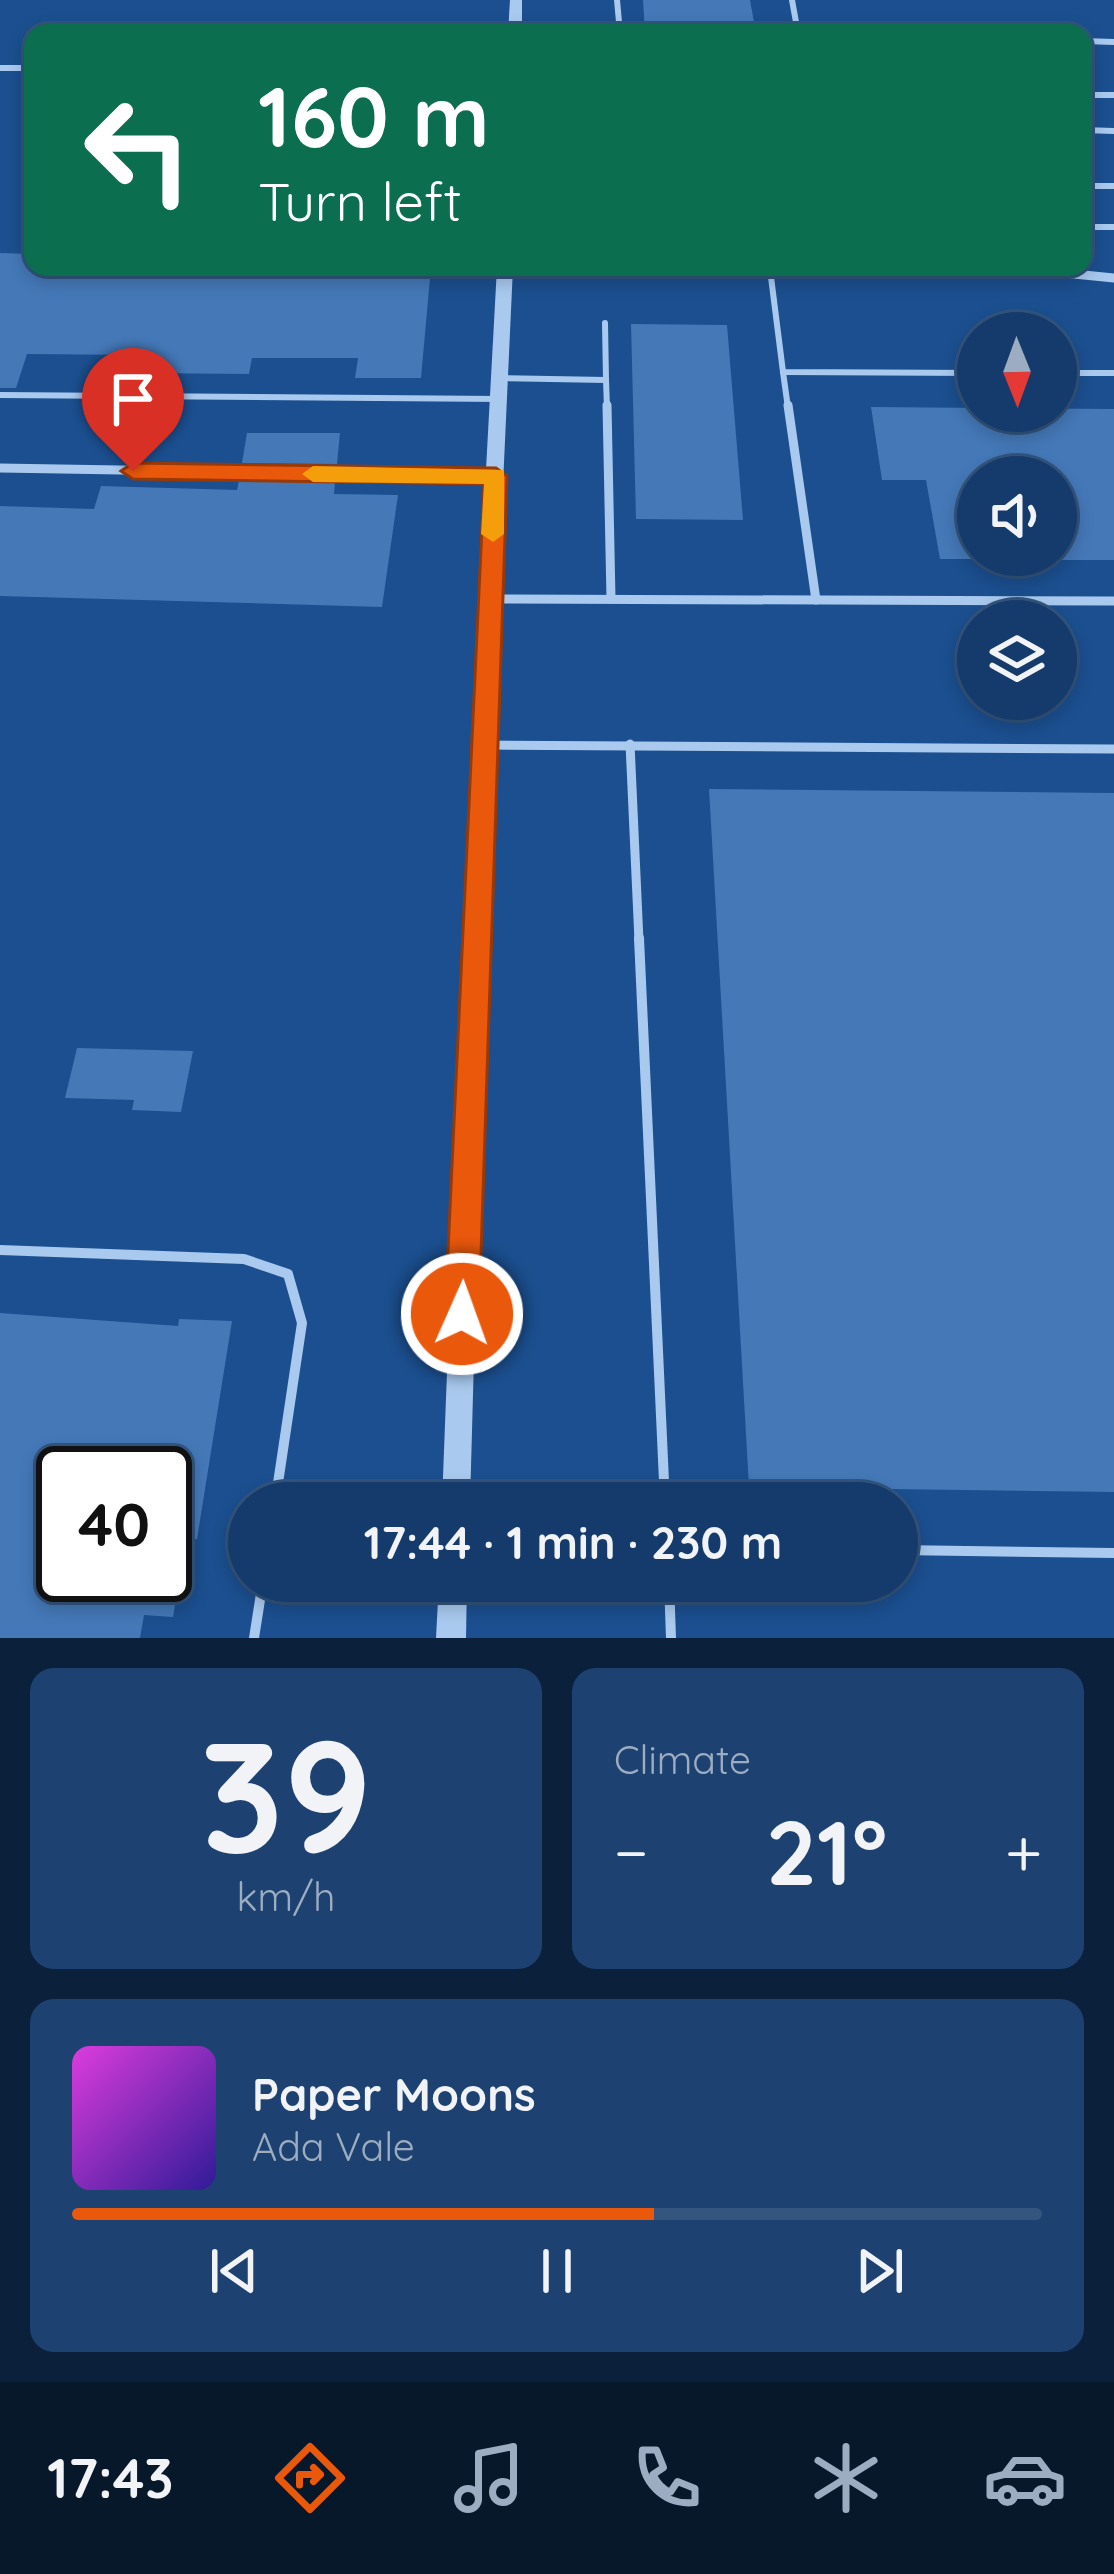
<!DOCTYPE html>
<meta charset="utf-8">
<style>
:root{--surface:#143b6b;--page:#1d4271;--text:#f1f3f6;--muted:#9dadc1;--line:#33557e;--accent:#ea580c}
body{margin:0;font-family:Quicksand,sans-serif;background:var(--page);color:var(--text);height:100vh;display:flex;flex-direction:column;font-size:45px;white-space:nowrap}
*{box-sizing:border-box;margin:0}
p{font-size:39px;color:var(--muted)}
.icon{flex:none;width:66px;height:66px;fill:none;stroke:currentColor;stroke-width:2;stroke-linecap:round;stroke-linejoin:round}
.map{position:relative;height:1638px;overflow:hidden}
.drawer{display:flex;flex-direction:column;gap:30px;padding:30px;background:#0b203b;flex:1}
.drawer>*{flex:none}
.banner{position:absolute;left:24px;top:24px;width:1068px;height:252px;border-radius:24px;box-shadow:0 6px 18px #0003,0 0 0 3px var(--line);background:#0b6e4f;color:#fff;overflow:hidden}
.needle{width:78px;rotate:179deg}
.tools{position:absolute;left:957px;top:312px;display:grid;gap:24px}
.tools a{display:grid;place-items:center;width:120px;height:120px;border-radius:50%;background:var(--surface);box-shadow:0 6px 18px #0003,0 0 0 3px var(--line);font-size:60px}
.speed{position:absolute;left:36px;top:1446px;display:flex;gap:24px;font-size:60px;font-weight:700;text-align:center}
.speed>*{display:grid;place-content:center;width:156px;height:156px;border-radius:50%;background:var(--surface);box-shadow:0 6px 18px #0003,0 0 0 3px var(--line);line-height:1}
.speed .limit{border:6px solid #111;border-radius:18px;background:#fff;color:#111}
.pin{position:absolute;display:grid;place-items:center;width:102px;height:102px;color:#fff;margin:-123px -51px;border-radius:50% 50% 50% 0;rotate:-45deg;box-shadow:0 0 12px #0007}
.pin .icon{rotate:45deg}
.me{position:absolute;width:132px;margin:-66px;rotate:2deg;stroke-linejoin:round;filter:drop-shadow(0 0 9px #0008)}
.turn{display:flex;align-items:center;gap:42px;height:252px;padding:0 36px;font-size:54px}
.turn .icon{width:156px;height:156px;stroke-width:2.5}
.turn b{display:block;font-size:84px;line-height:102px}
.big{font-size:90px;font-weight:800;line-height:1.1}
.drawer .tile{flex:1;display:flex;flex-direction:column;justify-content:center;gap:18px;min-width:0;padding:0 42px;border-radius:24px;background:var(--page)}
.drawer .dial{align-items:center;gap:0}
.dial b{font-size:156px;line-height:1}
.song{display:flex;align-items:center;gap:36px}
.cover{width:144px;height:144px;border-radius:18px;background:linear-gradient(135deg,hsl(300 70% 55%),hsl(250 70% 35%))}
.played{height:12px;border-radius:6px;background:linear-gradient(90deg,var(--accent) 60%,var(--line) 60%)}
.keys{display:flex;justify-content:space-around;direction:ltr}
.heat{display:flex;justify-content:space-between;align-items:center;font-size:66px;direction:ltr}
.drawer .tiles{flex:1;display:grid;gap:30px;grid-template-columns:1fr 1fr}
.tile:last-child{grid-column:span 2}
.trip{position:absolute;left:228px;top:1482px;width:690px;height:120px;border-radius:60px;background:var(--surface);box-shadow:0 6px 18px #0003,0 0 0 3px var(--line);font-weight:800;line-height:120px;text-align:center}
.tabs{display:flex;height:192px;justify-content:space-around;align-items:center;background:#08182b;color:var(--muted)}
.tabs .icon{width:84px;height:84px}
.tabs .selected{color:var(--accent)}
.tabs b{font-size:54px;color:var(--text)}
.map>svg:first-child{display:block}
.building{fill:#4478b7}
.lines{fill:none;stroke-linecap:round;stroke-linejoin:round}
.service-far2{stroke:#a9c9ee;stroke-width:6}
.service-far1{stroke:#a9c9ee;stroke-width:9}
.service{stroke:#a9c9ee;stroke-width:10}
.minor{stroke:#a9c9ee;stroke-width:9}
.tertiary{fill:#a9c9ee;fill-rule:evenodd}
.route{fill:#ea580c;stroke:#983908;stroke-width:3}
.slow{fill:#f59e0b}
</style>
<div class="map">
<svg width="1114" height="1638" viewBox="0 0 1114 1638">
<rect width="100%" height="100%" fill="#1b4f8f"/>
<!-- building -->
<g class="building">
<polygon points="643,0 750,0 756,33 645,33"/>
<polygon points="0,253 33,254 33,267 431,267 421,378 355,378 358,358 252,358 249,374 132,373 137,355 27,354 16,388 0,388"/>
<polygon points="631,324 727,325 743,520 636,519"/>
<polygon points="871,407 1114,409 1114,560 1056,560 1056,477 978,477 978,559 940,559 926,480 882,480"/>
<polygon points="247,433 340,433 337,464 242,463"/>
<polygon points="239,481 335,482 334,494 398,495 382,607 0,596 0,506 94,509 101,486 237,490"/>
<polygon points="709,789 1114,793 1114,1492 749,1487"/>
<polygon points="77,1048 193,1051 181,1112 132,1110 134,1100 65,1098"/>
<polygon points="0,1313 178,1326 179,1319 232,1321 197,1539 165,1537 165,1473 63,1473 63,1575 180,1575 173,1617 144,1615 140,1638 0,1638"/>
</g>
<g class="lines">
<!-- service-far2 -->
<g class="service-far2">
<polyline points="617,0 620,33"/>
<polyline points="792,0 798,33"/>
<polyline points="1083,41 1114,42"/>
<polyline points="0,68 33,68"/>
<polyline points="1083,95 1114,95"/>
<polyline points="1083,130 1114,131"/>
<polyline points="1083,186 1114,186"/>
<polyline points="1083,227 1114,227"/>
<polyline points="770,269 783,372 978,373"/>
<polyline points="605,323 606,380"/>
<polyline points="783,372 788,408"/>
<polyline points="1056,373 1114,373"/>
<polyline points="500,378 606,380 607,408"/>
<polyline points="0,395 500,399"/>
</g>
<!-- service-far1 -->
<g class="service-far1">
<polyline points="607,405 611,599"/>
<polyline points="788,405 816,600"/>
<polyline points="0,468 496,476"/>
<polyline points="489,599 1114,601"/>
<polyline points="630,744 639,941"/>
<polyline points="483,745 1114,749"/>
</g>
<!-- service -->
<g class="service">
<polyline points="639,938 665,1503"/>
<polyline points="0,1250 244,1259 288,1274 302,1323 275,1503"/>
<polyline points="897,1550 1114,1553"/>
<polyline points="669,1581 671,1638"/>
<polyline points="254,1638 263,1581"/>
</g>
<!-- minor -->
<polyline class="minor" points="505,269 1034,270 1114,278"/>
<!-- tertiary -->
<g class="tertiary">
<polygon points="510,0 522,0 522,33 508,33"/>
<polygon points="497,267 513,267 491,745 470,1503 442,1503 471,745"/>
<polygon points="439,1581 467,1581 466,1638 436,1638"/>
</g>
</g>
<!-- route -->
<polygon class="route" points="133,463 496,468 507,476 479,1314 474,1326 462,1331 450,1326 445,1314 484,484 133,479 121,471"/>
<!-- slow -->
<polygon class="slow" points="313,466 504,470 504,534 493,542 481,534 484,484 313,482 302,474"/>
</svg>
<div class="tools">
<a><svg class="needle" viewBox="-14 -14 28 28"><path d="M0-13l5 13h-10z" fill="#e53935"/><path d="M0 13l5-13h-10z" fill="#9dadc1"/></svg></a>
<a><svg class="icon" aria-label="sound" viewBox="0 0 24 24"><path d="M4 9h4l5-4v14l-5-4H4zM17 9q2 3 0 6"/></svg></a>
<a><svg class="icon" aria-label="layers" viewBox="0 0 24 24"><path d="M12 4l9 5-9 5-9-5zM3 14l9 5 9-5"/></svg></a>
</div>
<div class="speed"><div class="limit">40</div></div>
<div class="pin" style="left:133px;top:471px;background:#d93025"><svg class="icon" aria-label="arrive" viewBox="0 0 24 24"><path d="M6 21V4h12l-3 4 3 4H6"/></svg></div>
<svg class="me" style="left:462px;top:1314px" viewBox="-20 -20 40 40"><circle r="17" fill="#ea580c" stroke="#fff" stroke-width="3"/><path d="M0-11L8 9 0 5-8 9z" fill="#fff"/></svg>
<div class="trip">17:44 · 1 min · 230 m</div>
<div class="banner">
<div class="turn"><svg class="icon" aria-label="left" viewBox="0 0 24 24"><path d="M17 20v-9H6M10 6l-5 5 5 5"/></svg><div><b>160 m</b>Turn left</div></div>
</div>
</div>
<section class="drawer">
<div class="tiles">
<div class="tile dial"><b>39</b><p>km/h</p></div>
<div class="tile"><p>Climate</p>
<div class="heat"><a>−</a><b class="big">21°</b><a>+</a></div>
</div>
<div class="tile">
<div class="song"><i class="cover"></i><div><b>Paper Moons</b><p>Ada Vale</p></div></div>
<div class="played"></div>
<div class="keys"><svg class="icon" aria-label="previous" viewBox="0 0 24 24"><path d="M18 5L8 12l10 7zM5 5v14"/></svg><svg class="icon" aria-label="pause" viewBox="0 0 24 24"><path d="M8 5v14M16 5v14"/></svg><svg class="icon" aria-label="next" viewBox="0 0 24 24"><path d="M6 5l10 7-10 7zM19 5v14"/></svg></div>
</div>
</div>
</section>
<nav class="tabs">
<b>17:43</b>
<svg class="icon selected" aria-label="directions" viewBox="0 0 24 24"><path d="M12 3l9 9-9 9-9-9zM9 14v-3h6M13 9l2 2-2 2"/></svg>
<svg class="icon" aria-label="music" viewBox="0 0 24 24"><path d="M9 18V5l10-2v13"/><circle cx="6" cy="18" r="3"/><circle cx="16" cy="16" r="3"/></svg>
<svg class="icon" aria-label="phone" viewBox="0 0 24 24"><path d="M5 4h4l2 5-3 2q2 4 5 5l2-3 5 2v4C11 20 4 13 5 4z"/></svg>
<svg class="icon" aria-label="climate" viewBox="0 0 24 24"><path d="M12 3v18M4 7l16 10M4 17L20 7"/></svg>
<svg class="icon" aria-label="car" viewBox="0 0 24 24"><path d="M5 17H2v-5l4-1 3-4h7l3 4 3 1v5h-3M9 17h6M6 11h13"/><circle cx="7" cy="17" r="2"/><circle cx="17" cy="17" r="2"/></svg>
</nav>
